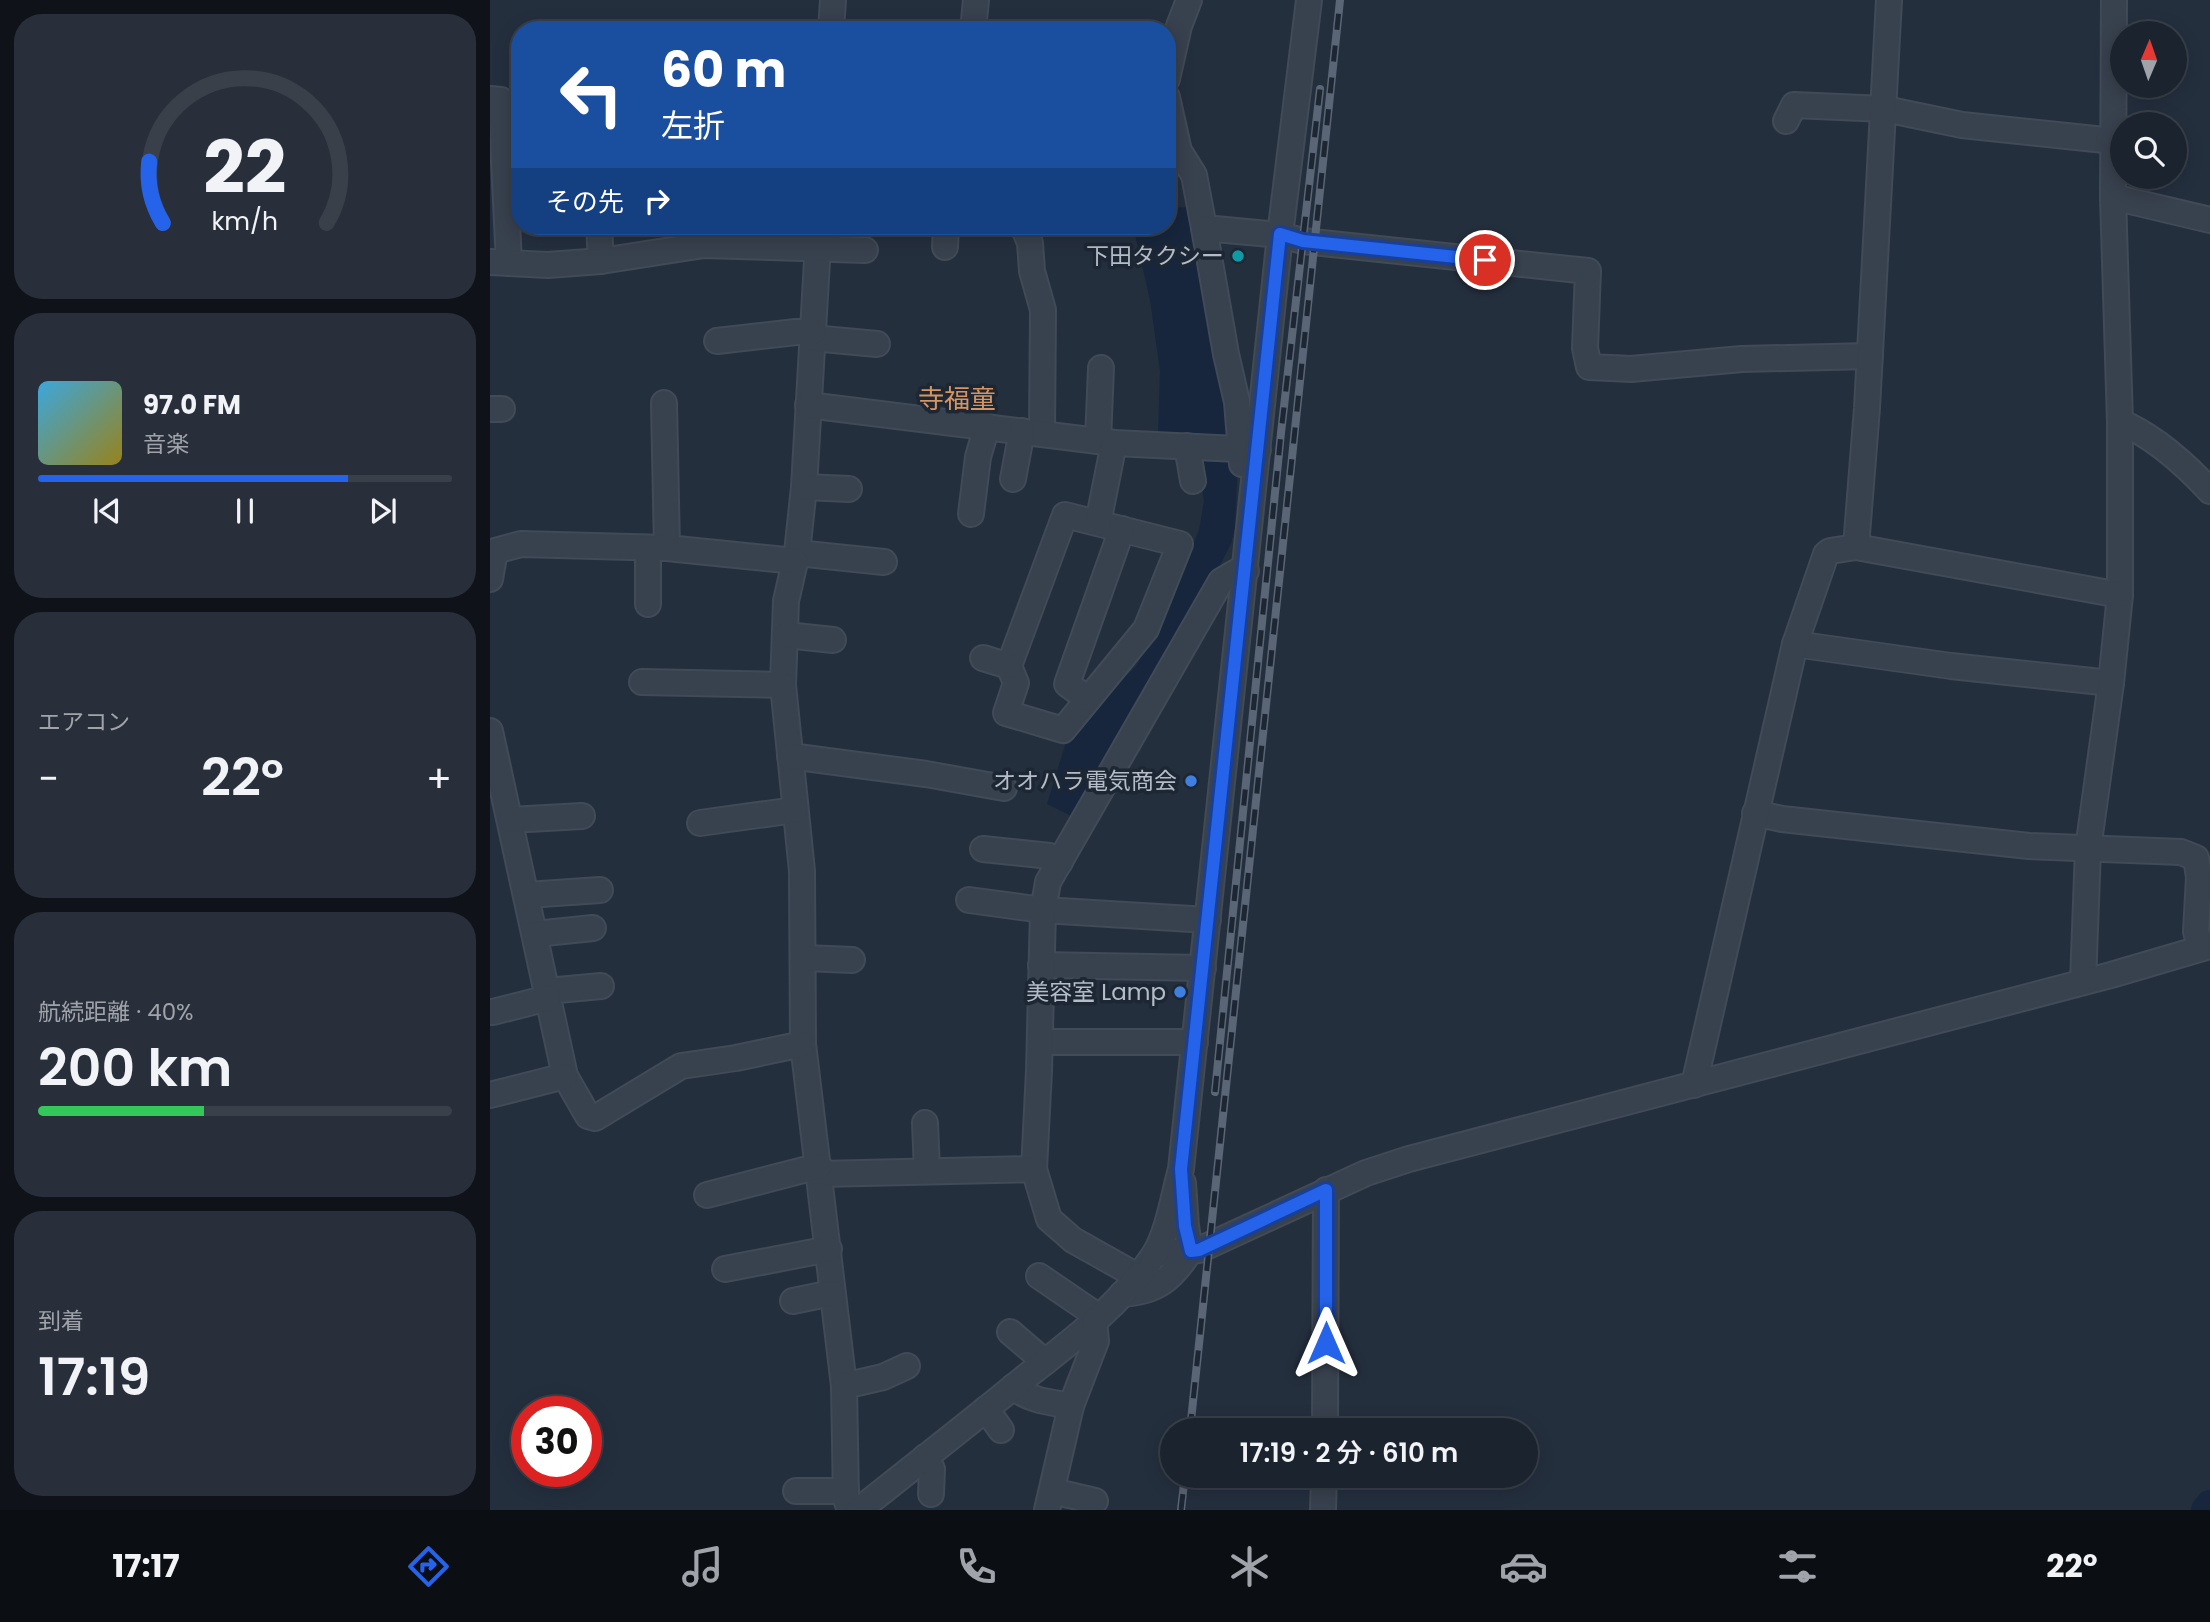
<!DOCTYPE html>
<html lang="ja">
<meta charset="utf-8">
<style>
:root{--surface:#1b232e;--page:#282f3a;--text:#f1f3f6;--muted:#a0a4aa;--line:#39404a;--accent:#2563eb}
body{margin:0;font-family:Poppins,"Noto Sans JP",sans-serif;background:var(--page);color:var(--text);height:100vh;display:flex;flex-direction:column;font-size:26px;white-space:nowrap}
*{box-sizing:border-box;margin:0}
p{font-size:23px;color:var(--muted)}
.icon{flex:none;width:38px;height:38px;fill:none;stroke:currentColor;stroke-width:2;stroke-linecap:round;stroke-linejoin:round}
.map{position:relative;flex:1;overflow:hidden}
.sheet{display:flex;flex-direction:column;gap:14px;padding:14px;background:#0f1319;width:490px}
.sheet>*{flex:none}
.top-card{position:absolute;left:21px;top:21px;width:665px;height:214px;border-radius:28px;box-shadow:0 4px 18px #0003,0 0 0 2px var(--line);background:#1a4fa0;color:#fff;overflow:hidden}
.needle{width:46px;rotate:2deg}
.fabs{position:absolute;left:1620px;top:21px;display:grid;gap:14px}
.fabs a{display:grid;place-items:center;width:77px;height:77px;border-radius:50%;background:var(--surface);box-shadow:0 4px 18px #0003,0 0 0 2px var(--line);font-size:35px}
.speed{position:absolute;left:21px;top:1396px;display:flex;gap:14px;font-size:35px;font-weight:700;text-align:center}
.speed>*{display:grid;place-content:center;width:91px;height:91px;border-radius:50%;background:var(--surface);box-shadow:0 4px 18px #0003,0 0 0 2px var(--line);line-height:1}
.speed .limit{border:10px solid #d22;background:#fff;color:#111}
.pin{position:absolute;display:grid;place-items:center;width:60px;height:60px;color:#fff;margin:-30px;border:4px solid #fff;border-radius:50%;box-shadow:0 2px 7px #0007}
.me{position:absolute;width:77px;margin:-38px;rotate:0deg;stroke-linejoin:round;filter:drop-shadow(0 0 5px #0008)}
.turn{display:flex;align-items:center;gap:24px;height:147px;padding:0 35px;font-size:32px}
.turn .icon{width:91px;height:91px;stroke-width:2.5}
.turn b{display:block;font-size:49px;line-height:60px}
.then{display:flex;align-items:center;height:66px;padding:0 35px;background:#0003;gap:14px;font-size:26px}
.big{font-size:52px;font-weight:600;line-height:1.1}
.sheet .card{flex:1;display:flex;flex-direction:column;justify-content:center;gap:10px;min-width:0;padding:0 24px;border-radius:28px;background:var(--page)}
.sheet .dial{align-items:center;gap:0}
.dial svg{height:182px;overflow:visible;fill:none;stroke:var(--line);stroke-width:7;stroke-linecap:round;text-anchor:middle}
.dial text{fill:var(--text);stroke:none}
.song{display:flex;align-items:center;gap:21px}
.cover{width:84px;height:84px;border-radius:10px;background:linear-gradient(135deg,hsl(200 70% 55%),hsl(50 70% 35%))}
.played{height:7px;border-radius:4px;background:linear-gradient(90deg,var(--accent) 75%,var(--line) 75%)}
.keys{display:flex;justify-content:space-around;direction:ltr}
.heat{display:flex;justify-content:space-between;align-items:center;font-size:38px;direction:ltr}
.charge{height:10px;border-radius:5px;background:linear-gradient(90deg,#34c759 40%,var(--line) 0)}
.trip{position:absolute;left:670px;top:1418px;width:378px;height:70px;border-radius:35px;background:var(--surface);box-shadow:0 4px 18px #0003,0 0 0 2px var(--line);font-weight:600;line-height:70px;text-align:center}
.dock{display:flex;height:112px;justify-content:space-around;align-items:center;background:#0b0e12;color:var(--muted)}
.dock .icon{width:49px;height:49px}
.dock .selected{color:var(--accent)}
.dock b{font-size:32px;color:var(--text)}
main{display:flex;flex:1;min-height:0}
.map>svg:first-child{display:block}
.water{fill:#17263c}
.lines{fill:none;stroke-linecap:round;stroke-linejoin:round}
.river{stroke:#17263c;stroke-width:30}
.minor-casing{stroke:#414a57;stroke-width:28}
.minor{stroke:#38414e;stroke-width:24}
.rail-casing{stroke:#5a6575;stroke-width:8}
.rail{stroke:#1d2633;stroke-width:5;stroke-dasharray:16;stroke-linecap:butt}
.route-casing{stroke:#184099;stroke-width:18}
.route{stroke:#2563eb;stroke-width:12}
.culture-dot{fill:#0f9aa8;stroke:#1d2633;stroke-width:2.5}
.shop-dot{fill:#3f7fe0;stroke:#1d2633;stroke-width:2.5}
.labels{text-anchor:middle;stroke-width:7;stroke-linejoin:round;paint-order:stroke}
.poi-label{font-size:23px;fill:#b4bcc9;stroke:#1d2633;text-anchor:end}
.quarter-label{font-size:26px;fill:#d59563;stroke:#1d2633}
</style>
<main>
<section class="sheet">
<div class="card dial"><svg viewBox="0 0 100 80">
<path d="M14 69A42 42 0 1 1 86 69"/>
<path d="M14 69A42 42 0 0 1 8 42" stroke="#2563eb"/>
<text x="50" y="56" font-size="32" font-weight="700">22</text>
<text x="50" y="72" font-size="11">km/h</text>
</svg></div>
<div class="card">
<div class="song"><i class="cover"></i><div><b>97.0 FM</b><p>音楽</p></div></div>
<div class="played"></div>
<div class="keys"><svg class="icon" aria-label="previous" viewBox="0 0 24 24"><path d="M18 5L8 12l10 7zM5 5v14"/></svg><svg class="icon" aria-label="pause" viewBox="0 0 24 24"><path d="M8 5v14M16 5v14"/></svg><svg class="icon" aria-label="next" viewBox="0 0 24 24"><path d="M6 5l10 7-10 7zM19 5v14"/></svg></div>
</div>
<div class="card"><p>エアコン</p>
<div class="heat"><a>−</a><b class="big">22°</b><a>+</a></div>
</div>
<div class="card"><p>航続距離 · 40%</p><b class="big">200 km</b><div class="charge"></div></div>
<div class="card"><p>到着</p><b class="big">17:19</b></div>
</section>
<div class="map">
<svg width="1720" height="1510" viewBox="0 0 1720 1510">
<rect width="100%" height="100%" fill="#242f3e"/>
<!-- water -->
<polygon class="water" points="702,207 748,461 745,528 741,544 707,611 587,819 557,804 579,732 646,666 672,618 709,530 714,501 708,462 668,434 670,371 660,300 643,226 677,226 677,208"/>
<g class="lines">
<!-- river -->
<polyline class="river" points="1716,1510 1720,1505"/>
<defs>
<g id="minor">
<polyline points="341,30 343,0"/>
<polyline points="483,30 486,0"/>
<polyline points="677,79 689,26 699,0"/>
<polyline points="677,97 689,151 704,175 714,228 790,235 813,241 1098,271 1095,348 1099,367 1141,369 1252,359 1380,356"/>
<polyline points="0,99 11,100 19,263"/>
<polyline points="1296,121 1304,105 1395,109 1472,125 1624,141"/>
<polyline points="1623,197 1720,220"/>
<polyline points="109,226 111,261"/>
<polyline points="329,226 314,487 307,553 296,601 293,685 312,871 313,1044 354,1386 356,1499 360,1510"/>
<polyline points="533,226 540,243 542,271 553,310 552,433"/>
<polyline points="714,228 736,354 747,402 752,464"/>
<polyline points="455,247 456,226"/>
<polyline points="0,262 58,265 111,261 214,245 375,250"/>
<polyline points="322,338 387,344"/>
<polyline points="227,341 306,332 323,332"/>
<polyline points="174,403 177,548"/>
<polyline points="318,405 624,443 768,450"/>
<polyline points="0,409 12,409"/>
<path d="M1630,422C1664,436 1695,464 1720,491"/>
<polyline points="608,441 611,368"/>
<polyline points="697,446 703,481"/>
<polyline points="523,479 532,431"/>
<polyline points="314,487 359,489"/>
<polyline points="481,514 488,457 497,426"/>
<polygon points="575,515 690,544 656,629 573,730 516,713 526,683 519,666"/>
<polyline points="608,523 624,443"/>
<polyline points="1366,547 1377,408 1399,0"/>
<polyline points="307,553 394,562"/>
<polyline points="0,579 5,551 31,544 177,548 305,561"/>
<polyline points="158,604 158,548"/>
<polyline points="296,635 343,640"/>
<polyline points="1305,644 1461,666 1621,683"/>
<polyline points="493,658 519,666"/>
<polyline points="152,682 293,685"/>
<polyline points="598,699 577,684 632,529"/>
<polyline points="0,731 75,1076 98,1116 105,1118 191,1066 246,1058 313,1044"/>
<polyline points="300,756 436,774 514,788"/>
<polyline points="1265,813 1292,819 1539,846 1691,852 1706,858 1709,877 1706,932 1712,948"/>
<polyline points="20,820 92,816"/>
<polyline points="210,823 305,810"/>
<polyline points="493,849 560,856 570,862"/>
<polyline points="37,895 110,890"/>
<polyline points="479,900 553,910 718,920"/>
<polyline points="45,934 103,928"/>
<polyline points="314,958 362,960"/>
<polyline points="551,965 713,968"/>
<polyline points="1593,982 1598,849 1621,683 1630,595 1630,422 1623,197 1624,0"/>
<polyline points="57,991 111,986"/>
<polyline points="3,1012 58,998"/>
<polyline points="550,1042 705,1042"/>
<polyline points="1204,1085 1305,644 1336,554 1340,551 1366,547 1630,595"/>
<polyline points="0,1095 75,1076"/>
<polyline points="435,1123 437,1171"/>
<polyline points="544,1169 549,1071 553,910 558,882 731,581 748,571 756,571"/>
<polyline points="330,1174 544,1169 559,1219 583,1240 647,1276"/>
<polyline points="217,1195 329,1166"/>
<polyline points="665,1254 709,1250 876,1173 919,1159 1621,975 1720,946"/>
<polyline points="235,1269 339,1249"/>
<polyline points="549,1276 609,1317"/>
<path d="M632,1294C667,1292 682,1279 700,1251L696,1226L693,1183"/>
<polyline points="303,1301 342,1293"/>
<polyline points="520,1332 555,1362"/>
<polyline points="354,1386 393,1377 417,1366"/>
<path d="M523,1387C541,1401 559,1402 581,1406"/>
<polyline points="496,1409 511,1430"/>
<polyline points="835,1430 836,1190"/>
<polyline points="435,1457 442,1469 441,1494"/>
<polyline points="306,1491 356,1491"/>
<polyline points="562,1491 605,1501"/>
<path d="M369,1510C423,1467 478,1424 532,1380C579,1343 630,1306 664,1255C678,1233 684,1194 691,1169L790,235L819,0"/>
<polyline points="557,1510 581,1406 606,1341 604,1321"/>
<polyline points="833,1510 834,1475"/>
</g>
</defs>
<!-- minor casing -->
<use href="#minor" class="minor-casing"/>
<!-- minor -->
<use href="#minor" class="minor"/>
<defs>
<g id="rail">
<polyline points="725,1092 791,433 830,89"/>
<polyline points="700,1430 850,0"/>
<polyline points="691,1510 695,1475"/>
</g>
</defs>
<!-- rail casing -->
<use href="#rail" class="rail-casing"/>
<!-- rail -->
<use href="#rail" class="rail"/>
</g>
<g class="lines">
<defs>
<polyline id="route" points="836,1343 836,1190 709,1250 701,1251 695,1226 691,1169 790,234 813,241 995,260"/>
</defs>
<!-- route casing -->
<use href="#route" class="route-casing"/>
<!-- route -->
<use href="#route" class="route"/>
</g>
<!-- markers -->
<circle class="culture-dot" cx="748" cy="256" r="7"/>
<g class="shop-dot">
<circle cx="701" cy="781" r="7"/>
<circle cx="690" cy="992" r="7"/>
</g>
<g class="labels">
<!-- poi labels -->
<g class="poi-label">
<text x="734" y="264">下田タクシー</text>
<text x="687" y="789">オオハラ電気商会</text>
<text x="676" y="1000">美容室 Lamp</text>
</g>
<!-- quarter labels -->
<g class="quarter-label">
<text x="467" y="408">寺福童</text>
</g>
</g>
</svg>
<div class="fabs">
<a><svg class="needle" viewBox="-14 -14 28 28"><path d="M0-13l5 13h-10z" fill="#e53935"/><path d="M0 13l5-13h-10z" fill="#a0a4aa"/></svg></a>
<a><svg class="icon" aria-label="search" viewBox="0 0 24 24"><circle cx="10" cy="10" r="6"/><path d="M15 15l6 6"/></svg></a>
</div>
<div class="speed"><div class="limit">30</div></div>
<div class="pin" style="left:995px;top:260px;background:#d93025"><svg class="icon" aria-label="arrive" viewBox="0 0 24 24"><path d="M6 21V4h12l-3 4 3 4H6"/></svg></div>
<svg class="me" style="left:836px;top:1343px" viewBox="-20 -20 40 40"><path d="M0-17L14 15 0 8-14 15z" fill="#2563eb" stroke="#fff" stroke-width="4"/></svg>
<div class="trip">17:19 · 2 分 · 610 m</div>
<div class="top-card">
<div class="turn"><svg class="icon" aria-label="left" viewBox="0 0 24 24"><path d="M17 20v-9H6M10 6l-5 5 5 5"/></svg><div><b>60 m</b>左折</div></div>
<div class="then">その先<svg class="icon" aria-label="right" viewBox="0 0 24 24"><path d="M7 20v-9h11M14 6l5 5-5 5"/></svg></div>
</div>
</div>
</main>
<nav class="dock">
<b>17:17</b>
<svg class="icon selected" aria-label="directions" viewBox="0 0 24 24"><path d="M12 3l9 9-9 9-9-9zM9 14v-3h6M13 9l2 2-2 2"/></svg>
<svg class="icon" aria-label="music" viewBox="0 0 24 24"><path d="M9 18V5l10-2v13"/><circle cx="6" cy="18" r="3"/><circle cx="16" cy="16" r="3"/></svg>
<svg class="icon" aria-label="phone" viewBox="0 0 24 24"><path d="M5 4h4l2 5-3 2q2 4 5 5l2-3 5 2v4C11 20 4 13 5 4z"/></svg>
<svg class="icon" aria-label="climate" viewBox="0 0 24 24"><path d="M12 3v18M4 7l16 10M4 17L20 7"/></svg>
<svg class="icon" aria-label="car" viewBox="0 0 24 24"><path d="M5 17H2v-5l4-1 3-4h7l3 4 3 1v5h-3M9 17h6M6 11h13"/><circle cx="7" cy="17" r="2"/><circle cx="17" cy="17" r="2"/></svg>
<svg class="icon" aria-label="filters" viewBox="0 0 24 24"><path d="M4 7h16M4 17h16"/><circle cx="9" cy="7" r="2"/><circle cx="15" cy="17" r="2"/></svg>
<b>22°</b>
</nav>
